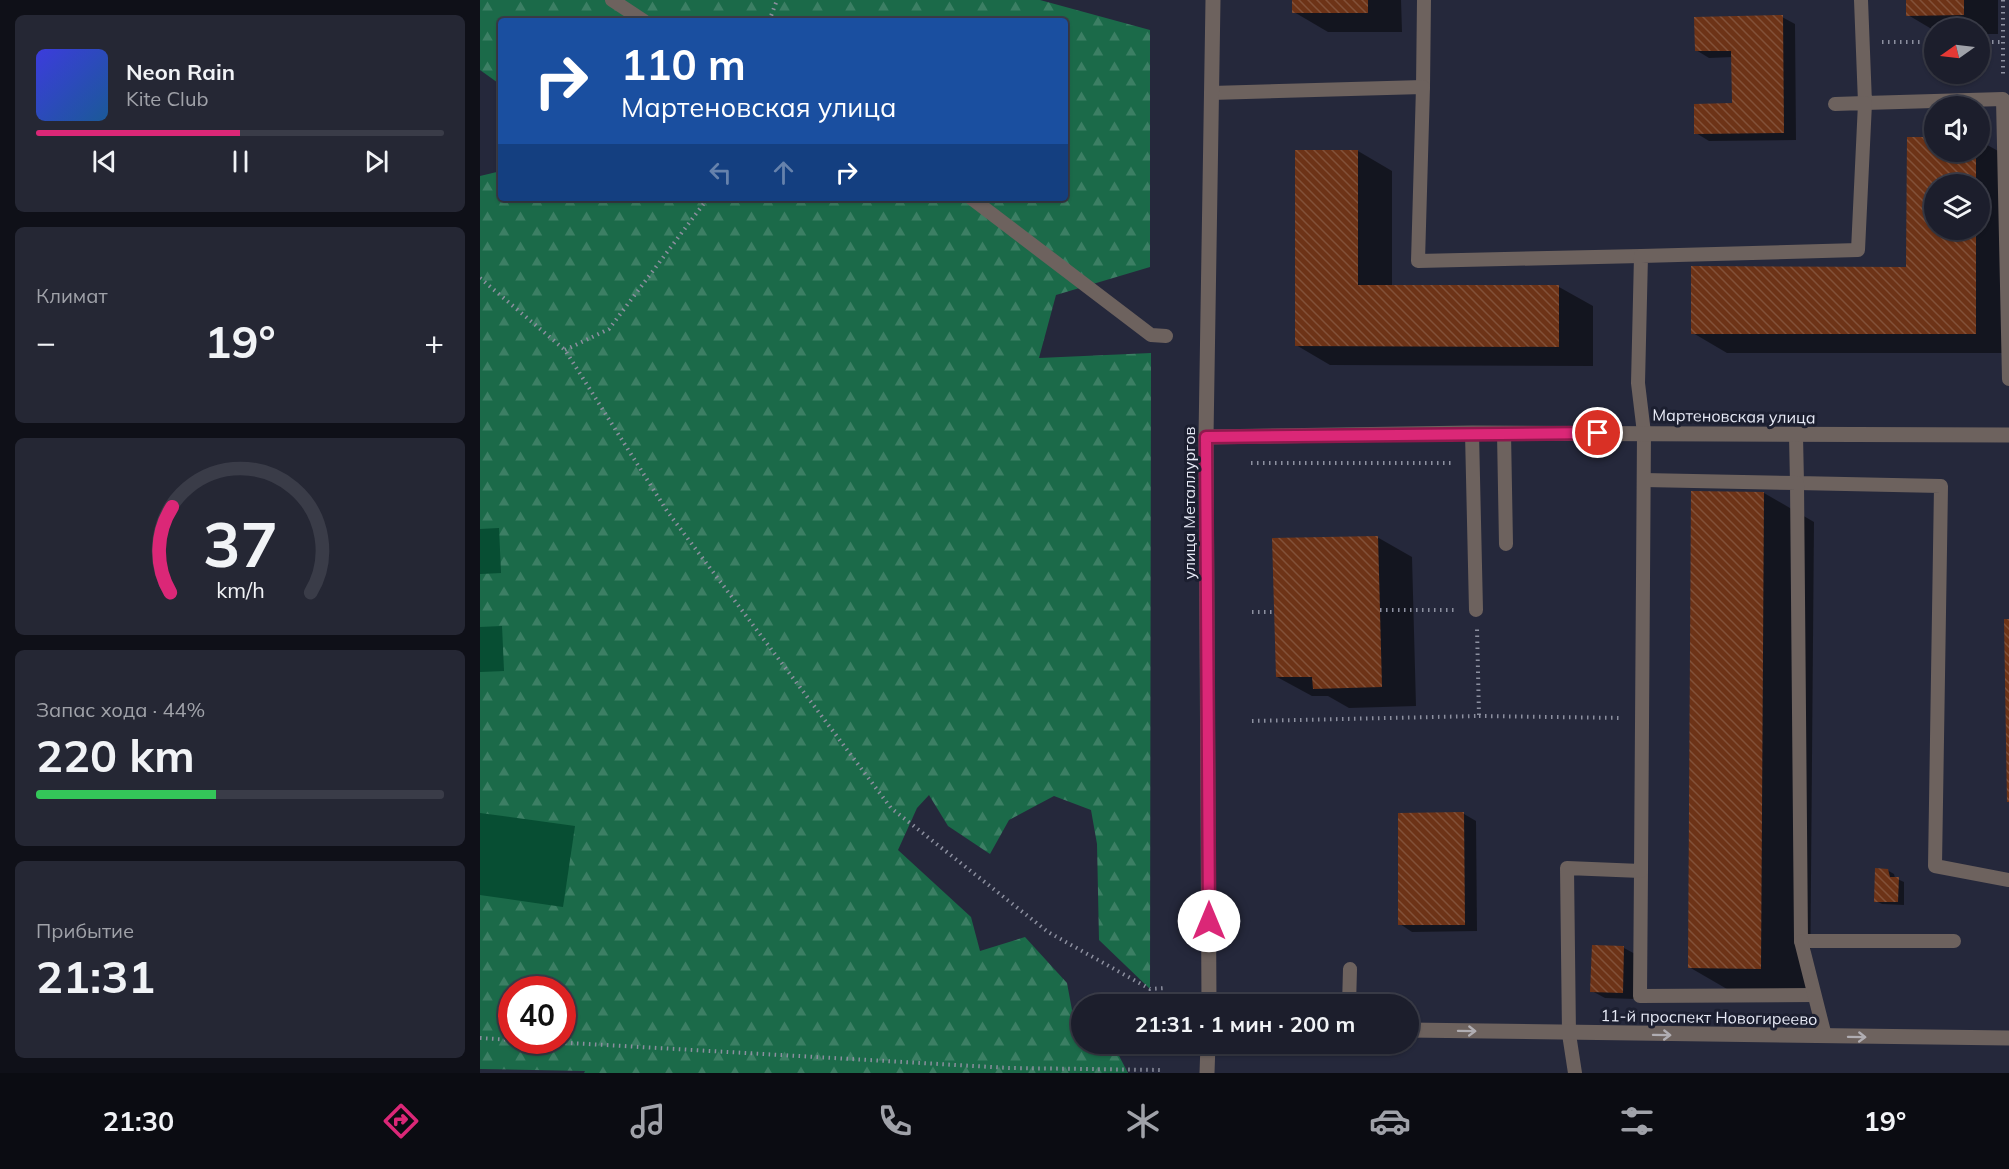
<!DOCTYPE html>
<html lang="ru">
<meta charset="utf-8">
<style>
:root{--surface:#1c1e2c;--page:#252734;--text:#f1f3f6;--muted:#a0a2a9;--line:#3a3c48;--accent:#db2777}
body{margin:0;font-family:Mulish,sans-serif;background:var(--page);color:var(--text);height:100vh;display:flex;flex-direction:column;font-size:22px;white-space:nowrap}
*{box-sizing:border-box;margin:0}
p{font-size:20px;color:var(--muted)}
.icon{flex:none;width:33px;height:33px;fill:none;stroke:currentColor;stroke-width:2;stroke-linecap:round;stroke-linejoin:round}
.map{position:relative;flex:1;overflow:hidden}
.side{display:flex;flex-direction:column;gap:15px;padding:15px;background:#0f1018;width:480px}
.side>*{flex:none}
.hud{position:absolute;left:18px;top:18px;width:570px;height:183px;border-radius:6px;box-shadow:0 2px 4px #0004,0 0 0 2px var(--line);background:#1a4fa0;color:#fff;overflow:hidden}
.needle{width:39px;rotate:256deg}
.controls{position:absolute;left:1444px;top:18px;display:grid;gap:12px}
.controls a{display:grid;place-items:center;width:66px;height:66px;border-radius:50%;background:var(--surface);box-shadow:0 2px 4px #0004,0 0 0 2px var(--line);font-size:30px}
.speed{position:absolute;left:18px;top:976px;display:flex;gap:12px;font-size:30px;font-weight:700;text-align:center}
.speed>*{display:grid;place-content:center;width:78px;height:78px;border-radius:50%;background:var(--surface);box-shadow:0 2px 4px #0004,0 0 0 2px var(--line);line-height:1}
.speed .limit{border:9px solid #d22;background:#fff;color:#111}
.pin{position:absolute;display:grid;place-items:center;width:51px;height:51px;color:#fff;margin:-26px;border:3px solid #fff;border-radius:50%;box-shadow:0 2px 6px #0007}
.me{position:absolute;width:66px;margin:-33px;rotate:0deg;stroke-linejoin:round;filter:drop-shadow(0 0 4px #0008)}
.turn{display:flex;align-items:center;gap:21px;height:126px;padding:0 24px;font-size:27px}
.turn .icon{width:78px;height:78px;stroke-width:2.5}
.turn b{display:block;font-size:42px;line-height:51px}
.lanes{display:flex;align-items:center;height:57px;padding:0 24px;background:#0003;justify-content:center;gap:30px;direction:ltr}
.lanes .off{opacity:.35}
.big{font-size:45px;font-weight:700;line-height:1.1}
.side .card{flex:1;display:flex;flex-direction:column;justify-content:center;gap:9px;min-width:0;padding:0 21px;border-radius:9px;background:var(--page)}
.side .dial{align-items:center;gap:0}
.dial svg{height:156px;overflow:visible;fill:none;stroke:var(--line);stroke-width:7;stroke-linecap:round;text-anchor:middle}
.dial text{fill:var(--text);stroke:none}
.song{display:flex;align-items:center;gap:18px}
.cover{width:72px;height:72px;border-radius:9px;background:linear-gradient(135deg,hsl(240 70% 55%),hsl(210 70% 35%))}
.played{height:6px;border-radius:3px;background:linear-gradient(90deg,var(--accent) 50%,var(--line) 50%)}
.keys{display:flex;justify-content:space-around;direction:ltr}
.heat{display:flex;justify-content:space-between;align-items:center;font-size:33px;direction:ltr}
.charge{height:9px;border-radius:4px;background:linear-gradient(90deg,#34c759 44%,var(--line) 0)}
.trip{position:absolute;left:591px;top:994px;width:348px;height:60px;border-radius:30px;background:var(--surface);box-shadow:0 2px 4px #0004,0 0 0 2px var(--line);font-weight:700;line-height:60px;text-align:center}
.tabs{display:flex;height:96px;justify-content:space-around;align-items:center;background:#0b0c12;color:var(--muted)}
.tabs .icon{width:42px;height:42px}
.tabs .current{color:var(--accent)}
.tabs b{font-size:27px;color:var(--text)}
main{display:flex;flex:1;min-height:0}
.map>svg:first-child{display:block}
.forest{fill:url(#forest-firs);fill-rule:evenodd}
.garden{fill:#074e33}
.shadow{fill:#0007;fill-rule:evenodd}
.building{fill:url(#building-back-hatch)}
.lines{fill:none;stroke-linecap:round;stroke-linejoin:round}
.path{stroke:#8c8f9f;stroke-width:4;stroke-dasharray:1.5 4.5;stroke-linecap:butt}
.service{stroke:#6d625e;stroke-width:14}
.minor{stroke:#6d625e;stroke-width:15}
.tertiary{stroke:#6d625e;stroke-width:15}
.oneway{stroke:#b0adb2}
.route-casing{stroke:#8e194d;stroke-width:15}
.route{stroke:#db2777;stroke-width:10}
.labels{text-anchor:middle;stroke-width:6;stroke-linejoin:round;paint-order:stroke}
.street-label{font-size:16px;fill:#e7eaf6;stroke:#1c1f30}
</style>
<main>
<section class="side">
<div class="card">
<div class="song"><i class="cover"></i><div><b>Neon Rain</b><p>Kite Club</p></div></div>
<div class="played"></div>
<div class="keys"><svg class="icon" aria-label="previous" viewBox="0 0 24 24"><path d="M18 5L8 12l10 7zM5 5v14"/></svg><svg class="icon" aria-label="pause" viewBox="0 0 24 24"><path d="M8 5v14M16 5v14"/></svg><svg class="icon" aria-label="next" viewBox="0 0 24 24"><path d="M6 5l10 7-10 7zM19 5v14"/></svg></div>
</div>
<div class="card"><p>Климат</p>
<div class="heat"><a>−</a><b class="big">19°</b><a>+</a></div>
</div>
<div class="card dial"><svg viewBox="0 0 100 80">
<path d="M14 69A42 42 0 1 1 86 69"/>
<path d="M14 69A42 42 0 0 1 15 25" stroke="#db2777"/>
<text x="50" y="56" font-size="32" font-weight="700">37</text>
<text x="50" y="72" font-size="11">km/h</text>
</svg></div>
<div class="card"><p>Запас хода · 44%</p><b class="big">220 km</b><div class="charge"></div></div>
<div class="card"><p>Прибытие</p><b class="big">21:31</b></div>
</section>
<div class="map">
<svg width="1529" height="1073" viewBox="0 0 1529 1073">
<defs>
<pattern id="forest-firs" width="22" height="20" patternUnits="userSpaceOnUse" patternTransform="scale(1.5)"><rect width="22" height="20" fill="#1b6a49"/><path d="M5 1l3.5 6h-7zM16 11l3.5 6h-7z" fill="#3c7f64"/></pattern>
<pattern id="building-back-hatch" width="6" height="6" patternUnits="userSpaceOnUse" patternTransform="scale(1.5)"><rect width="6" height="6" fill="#6d3317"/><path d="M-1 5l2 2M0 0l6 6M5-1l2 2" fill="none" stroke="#825139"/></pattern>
</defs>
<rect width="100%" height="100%" fill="#25283b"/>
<!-- forest -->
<path class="forest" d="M0,0H560L670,30V267L576,295L559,358L671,353L670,989L619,940L617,844L611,810L574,796L529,820L510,854L468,826L449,795L437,808L418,850L491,917L500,951L545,937L587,983L592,1010L601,1016L602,1044H638L637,1052L648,1073H104L105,1071L0,1069V176L21,171V198H585V21H21V85L0,70ZM32,990H82V1041H32Z"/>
<!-- garden -->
<g class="garden">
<polygon points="19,528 21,573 0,574 0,529"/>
<polygon points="22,626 24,671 0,672 0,627"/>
<polygon points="0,813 95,826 83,907 0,895"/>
</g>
<!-- shadow -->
<g class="shadow">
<polygon points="814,0 921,0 922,32 848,32 814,12"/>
<polygon points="1428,0 1518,0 1518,34 1500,34 1500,28 1455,31 1428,15"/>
<polygon points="1302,17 1315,24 1316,140 1229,141 1216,133 1253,105 1253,57 1229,58 1216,50"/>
<path d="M1455,138V152H1500V141L1529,157V353H1247L1213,333L1428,269ZM1455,184H1500V230H1455Z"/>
<polygon points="878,151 912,171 912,286 1079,287 1113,306 1113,366 850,365 816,345"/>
<polygon points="1284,493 1334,522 1330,997 1259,996 1209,967"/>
<polygon points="897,537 932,557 936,706 869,708 848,696 832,696 797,677"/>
<polygon points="984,814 996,821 997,931 932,932 920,924"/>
<polygon points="1407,870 1414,874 1415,878 1424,882 1424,905 1402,904 1396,901"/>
<polygon points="1144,948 1157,955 1155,999 1125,998 1112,991"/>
</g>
<!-- building -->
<g class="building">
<rect x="812" y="0" width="76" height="13"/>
<polygon points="1426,0 1484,0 1484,15 1426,16"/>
<polygon points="1303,15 1304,133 1214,134 1214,104 1252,103 1251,51 1215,51 1214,17"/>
<polygon points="1427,137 1455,137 1455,152 1496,152 1496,184 1455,184 1455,230 1496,230 1496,334 1211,334 1211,266 1426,267"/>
<polygon points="815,150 878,150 878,285 1079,285 1079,347 815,346"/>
<polygon points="1211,491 1284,492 1281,969 1208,968"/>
<polygon points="898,536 902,687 833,689 832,677 796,677 792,538"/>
<polygon points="1524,619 1529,619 1529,802 1527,802"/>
<polygon points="984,812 985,925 918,925 918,813"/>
<polygon points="1395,868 1408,869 1410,877 1419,877 1418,902 1394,902"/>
<polygon points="1112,945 1144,946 1143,993 1110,992"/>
</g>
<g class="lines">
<!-- path -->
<g class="path">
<polyline points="1523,0 1523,78"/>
<polyline points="293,21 291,16 297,0"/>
<polyline points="1402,42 1455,42"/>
<polyline points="1500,42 1523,42"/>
<polyline points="0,278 85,350 187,511 411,808 568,932 670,989 687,988"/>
<polyline points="85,350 129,329 228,198"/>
<polyline points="771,463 971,463"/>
<polyline points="900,610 974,610"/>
<polyline points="772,612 794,612"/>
<polyline points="999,716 1142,718"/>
<polyline points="772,721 999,716 997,628"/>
<polyline points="0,1038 32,1040"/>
<polyline points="55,1041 529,1068 683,1070"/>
</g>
<!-- service -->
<g class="service">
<polyline points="132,0 164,21"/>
<polyline points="1381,0 1385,103 1523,99 1529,379"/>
<polyline points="943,87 944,0"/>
<polyline points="731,93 943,87 938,261 1161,256"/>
<polyline points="491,198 671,335 686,336"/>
<polyline points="992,433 996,610"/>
<polyline points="1024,433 1026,544"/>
<polyline points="1316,436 1317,483 1461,486 1455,866 1529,880"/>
<polyline points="1164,480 1317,483 1321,941 1474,941"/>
<polyline points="1161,871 1160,996 1334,995"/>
<polyline points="1321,941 1345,1036"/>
<polyline points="869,1005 870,969"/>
<polyline points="1095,1073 1089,1034 1087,868 1161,871 1164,433 1158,383 1161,256 1378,250 1385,103 1355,104"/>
</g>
<!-- minor -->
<g class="minor">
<polyline points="726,437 992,433 1529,435"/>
<polyline points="928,1030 1529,1038"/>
</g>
<!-- tertiary -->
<g class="tertiary">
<polyline points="729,1005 726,437 733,0"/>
<polyline points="727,1073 728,1044"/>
</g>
</g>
<!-- one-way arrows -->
<defs><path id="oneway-shaft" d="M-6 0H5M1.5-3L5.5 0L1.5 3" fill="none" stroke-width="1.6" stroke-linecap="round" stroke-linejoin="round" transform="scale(1.5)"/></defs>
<g class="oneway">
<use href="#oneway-shaft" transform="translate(987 1031) rotate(1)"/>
<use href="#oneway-shaft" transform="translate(1182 1035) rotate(1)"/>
<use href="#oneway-shaft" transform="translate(1377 1037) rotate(1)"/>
</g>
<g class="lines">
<defs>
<polyline id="route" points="729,921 726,437 1118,433"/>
</defs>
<!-- route casing -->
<use href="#route" class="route-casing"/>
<!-- route -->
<use href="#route" class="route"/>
</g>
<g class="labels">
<!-- street labels -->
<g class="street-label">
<text transform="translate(1254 416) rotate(1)" y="6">Мартеновская улица</text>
<text transform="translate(709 503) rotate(-90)" y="6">улица Металлургов</text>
<text transform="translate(1229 1017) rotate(1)" y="6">11-й проспект Новогиреево</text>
</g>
</g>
</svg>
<div class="controls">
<a><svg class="needle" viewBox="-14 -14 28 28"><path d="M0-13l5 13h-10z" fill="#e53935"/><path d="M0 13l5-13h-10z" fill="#a0a2a9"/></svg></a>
<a><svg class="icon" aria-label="sound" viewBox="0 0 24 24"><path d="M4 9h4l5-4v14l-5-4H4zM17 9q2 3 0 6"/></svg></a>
<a><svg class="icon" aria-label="layers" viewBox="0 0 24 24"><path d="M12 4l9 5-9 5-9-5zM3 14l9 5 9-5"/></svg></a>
</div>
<div class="speed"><div class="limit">40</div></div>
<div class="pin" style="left:1118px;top:433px;background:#d93025"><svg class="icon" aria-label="arrive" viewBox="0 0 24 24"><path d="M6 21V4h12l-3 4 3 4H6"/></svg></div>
<svg class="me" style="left:729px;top:921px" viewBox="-20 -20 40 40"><circle r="19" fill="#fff"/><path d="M0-13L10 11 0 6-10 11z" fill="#db2777"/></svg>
<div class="trip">21:31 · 1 мин · 200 m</div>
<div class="hud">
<div class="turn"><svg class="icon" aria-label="right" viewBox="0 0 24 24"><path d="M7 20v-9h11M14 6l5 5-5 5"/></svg><div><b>110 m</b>Мартеновская улица</div></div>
<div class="lanes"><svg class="icon off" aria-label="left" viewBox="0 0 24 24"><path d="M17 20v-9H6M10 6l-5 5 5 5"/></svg><svg class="icon off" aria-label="ahead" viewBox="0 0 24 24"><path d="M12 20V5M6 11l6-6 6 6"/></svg><svg class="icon" aria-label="right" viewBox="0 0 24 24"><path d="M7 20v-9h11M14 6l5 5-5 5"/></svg></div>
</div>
</div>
</main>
<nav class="tabs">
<b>21:30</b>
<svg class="icon current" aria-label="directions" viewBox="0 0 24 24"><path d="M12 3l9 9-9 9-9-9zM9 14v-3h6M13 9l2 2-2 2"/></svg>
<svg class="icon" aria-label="music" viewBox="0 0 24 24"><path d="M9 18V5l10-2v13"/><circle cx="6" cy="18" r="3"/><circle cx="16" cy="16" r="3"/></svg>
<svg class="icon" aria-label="phone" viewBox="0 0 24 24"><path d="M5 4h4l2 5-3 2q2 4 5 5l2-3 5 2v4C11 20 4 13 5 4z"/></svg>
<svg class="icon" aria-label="climate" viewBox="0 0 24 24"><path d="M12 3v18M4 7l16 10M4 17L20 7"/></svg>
<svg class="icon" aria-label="car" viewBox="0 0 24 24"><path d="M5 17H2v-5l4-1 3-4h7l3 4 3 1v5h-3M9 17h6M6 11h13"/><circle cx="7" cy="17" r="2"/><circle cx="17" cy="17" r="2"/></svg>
<svg class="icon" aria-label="filters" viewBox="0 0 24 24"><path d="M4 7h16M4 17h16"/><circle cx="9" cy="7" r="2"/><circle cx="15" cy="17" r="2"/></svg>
<b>19°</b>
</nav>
